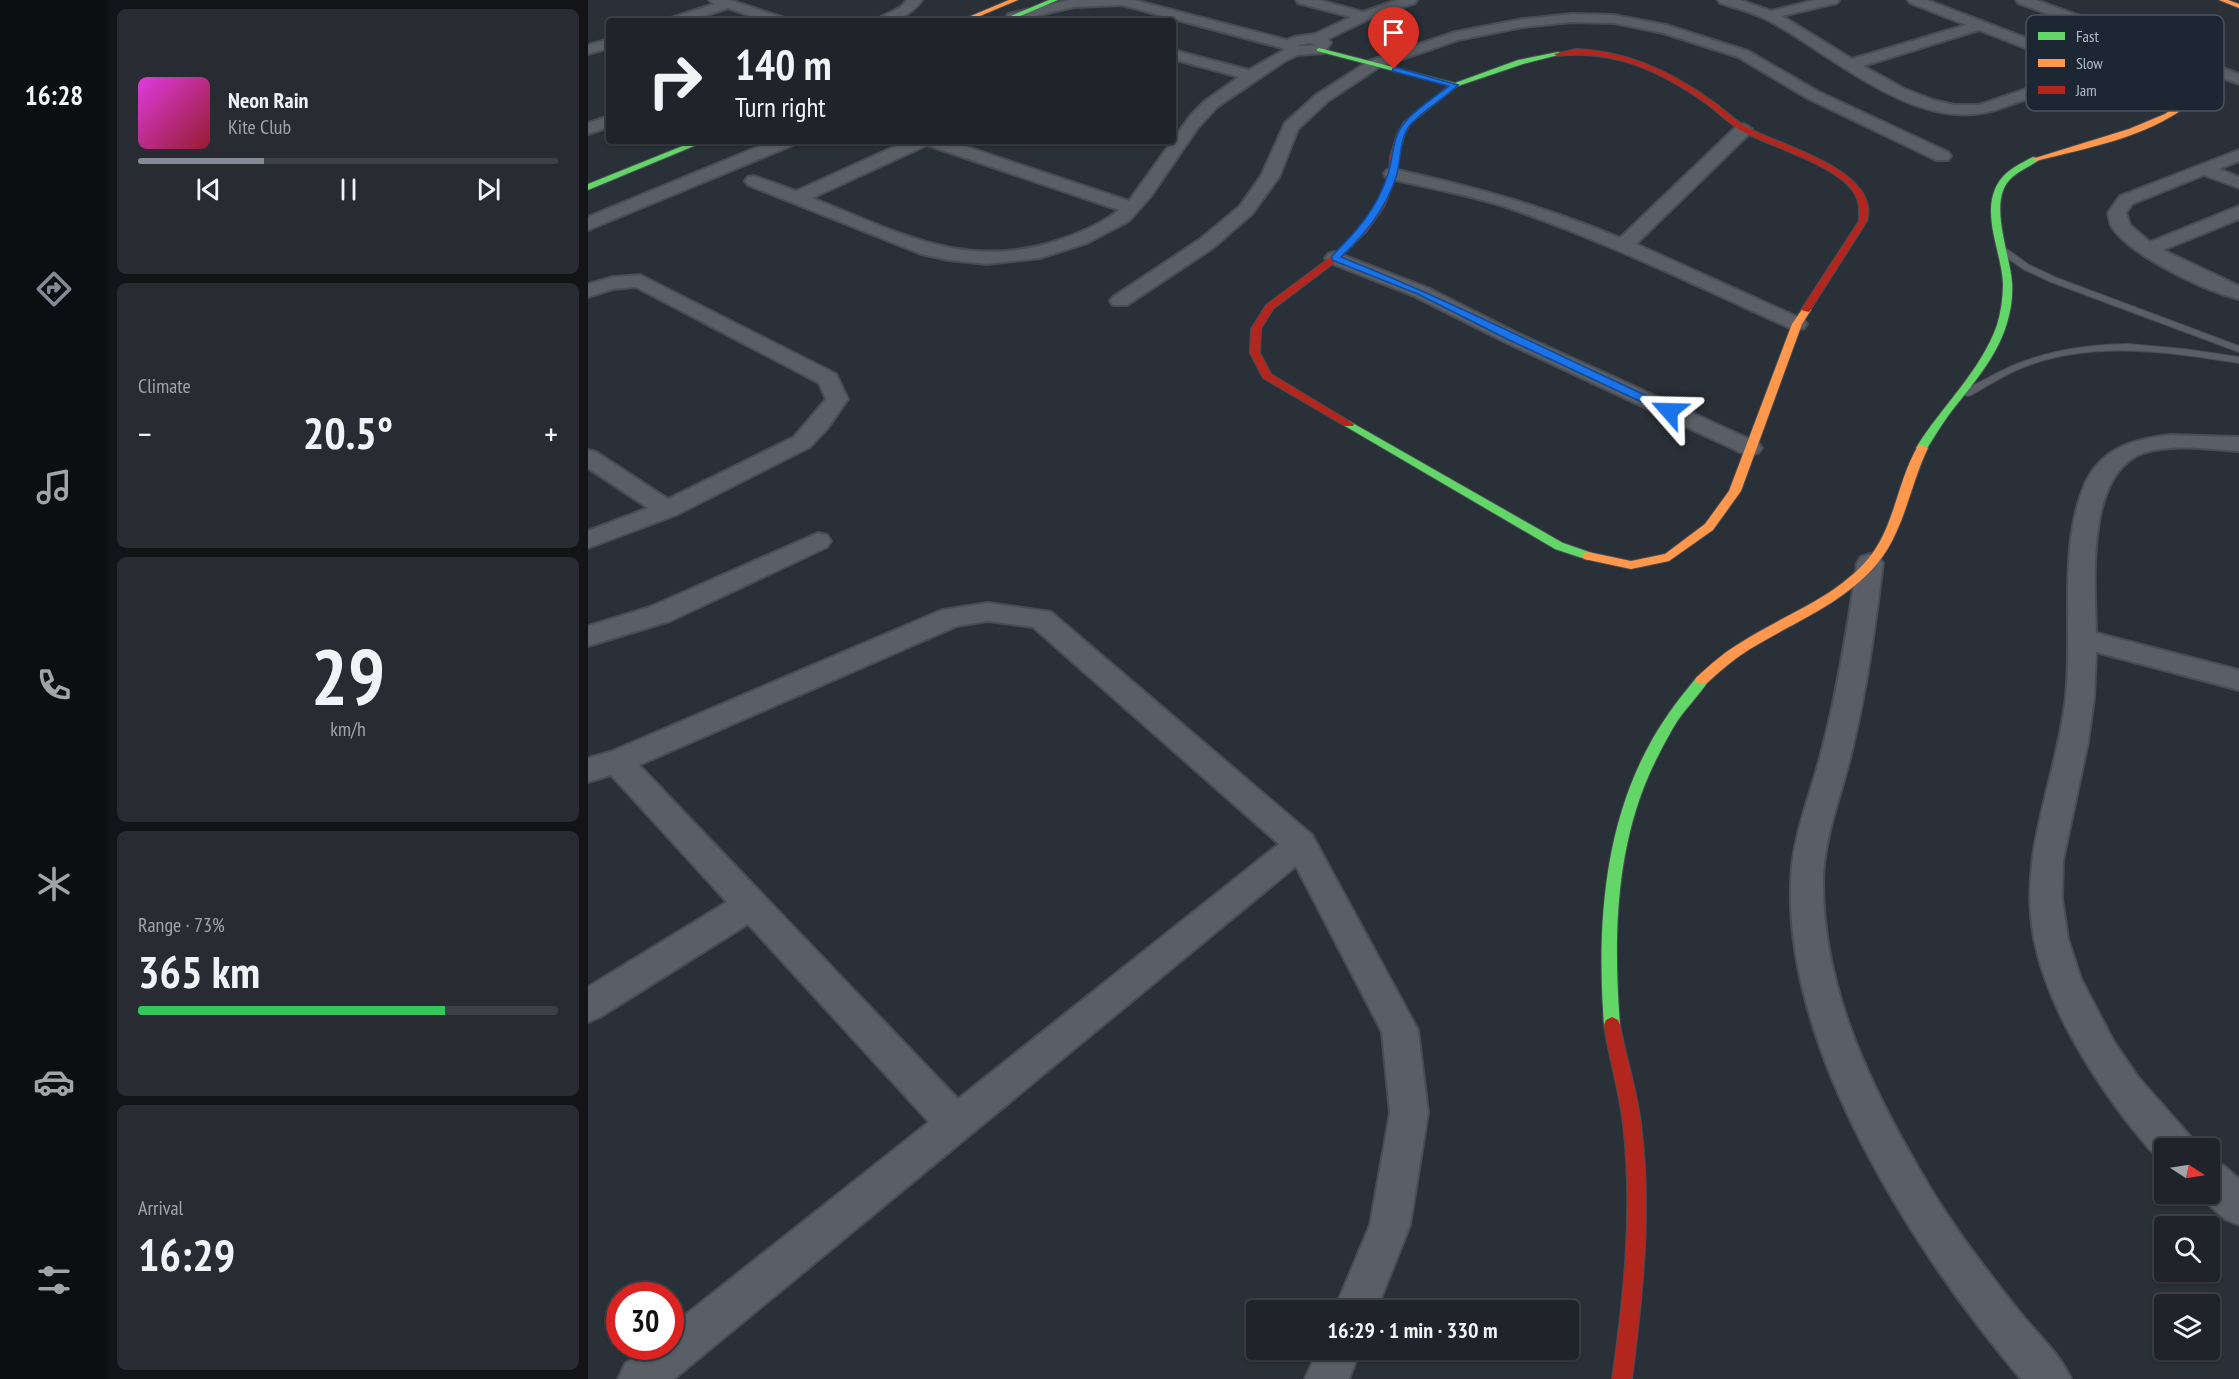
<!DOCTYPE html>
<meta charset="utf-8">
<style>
:root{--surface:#20242a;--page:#282c32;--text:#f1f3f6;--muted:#a2a4a8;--line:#3d4147;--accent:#848b96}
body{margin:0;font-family:"PT Sans Narrow",sans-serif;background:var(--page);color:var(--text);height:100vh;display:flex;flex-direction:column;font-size:22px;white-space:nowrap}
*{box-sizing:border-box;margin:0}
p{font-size:20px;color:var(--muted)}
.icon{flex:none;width:33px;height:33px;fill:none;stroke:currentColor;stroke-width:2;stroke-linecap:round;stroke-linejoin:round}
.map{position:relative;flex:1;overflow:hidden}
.details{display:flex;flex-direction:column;gap:9px;padding:9px;background:#121417;width:480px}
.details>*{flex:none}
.guide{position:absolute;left:18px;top:18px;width:570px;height:126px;border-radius:6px;box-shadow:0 2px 4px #0004,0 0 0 2px var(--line);background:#20242a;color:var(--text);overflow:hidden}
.needle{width:39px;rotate:102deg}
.controls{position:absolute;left:1566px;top:1138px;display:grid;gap:12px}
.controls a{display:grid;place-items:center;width:66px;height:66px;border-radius:6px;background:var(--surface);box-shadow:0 2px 4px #0004,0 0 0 2px var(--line);font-size:30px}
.speed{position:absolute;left:18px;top:1282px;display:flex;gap:12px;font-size:30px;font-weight:700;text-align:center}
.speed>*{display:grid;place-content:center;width:78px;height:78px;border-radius:50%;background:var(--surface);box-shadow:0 2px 4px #0004,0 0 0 2px var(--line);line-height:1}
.speed .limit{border:9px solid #d22;background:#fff;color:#111}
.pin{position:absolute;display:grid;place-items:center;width:51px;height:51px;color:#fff;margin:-62px -26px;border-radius:50% 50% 50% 0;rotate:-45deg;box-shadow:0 0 6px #0007}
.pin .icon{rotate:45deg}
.me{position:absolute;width:66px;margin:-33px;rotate:295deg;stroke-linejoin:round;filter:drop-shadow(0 0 4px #0008)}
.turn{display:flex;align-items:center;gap:21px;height:126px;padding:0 30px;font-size:27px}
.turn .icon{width:78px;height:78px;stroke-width:2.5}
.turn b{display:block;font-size:42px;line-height:51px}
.big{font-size:45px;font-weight:700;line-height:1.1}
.details .tile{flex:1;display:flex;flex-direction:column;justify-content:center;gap:9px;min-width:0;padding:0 21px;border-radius:9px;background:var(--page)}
.details .dial{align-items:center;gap:0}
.dial b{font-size:78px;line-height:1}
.song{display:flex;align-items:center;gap:18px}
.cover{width:72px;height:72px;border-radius:9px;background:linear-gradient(135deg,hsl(300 70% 55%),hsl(350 70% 35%))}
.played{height:6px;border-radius:3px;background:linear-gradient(90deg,var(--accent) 30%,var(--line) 30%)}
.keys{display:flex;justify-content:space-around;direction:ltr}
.heat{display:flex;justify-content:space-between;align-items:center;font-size:33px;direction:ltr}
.charge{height:9px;border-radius:4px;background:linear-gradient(90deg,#34c759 73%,var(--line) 0)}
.trip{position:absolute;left:658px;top:1300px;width:333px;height:60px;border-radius:6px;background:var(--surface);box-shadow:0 2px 4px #0004,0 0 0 2px var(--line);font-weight:700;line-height:60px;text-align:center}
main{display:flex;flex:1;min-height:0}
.menu{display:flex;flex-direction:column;width:108px;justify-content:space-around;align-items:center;background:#0d0e11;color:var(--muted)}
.menu .icon{width:42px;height:42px}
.menu .on{color:var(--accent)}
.menu b{font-size:27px;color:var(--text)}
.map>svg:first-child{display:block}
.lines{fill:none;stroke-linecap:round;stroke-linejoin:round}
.lane-casing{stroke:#484c55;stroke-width:2}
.street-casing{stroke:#484c55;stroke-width:4}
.fast-casing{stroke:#484c55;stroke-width:2}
.slow-casing{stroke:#484c55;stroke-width:2}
.jam-casing{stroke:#484c55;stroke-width:2}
.lane{fill:#5a5e66;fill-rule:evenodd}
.street{fill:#5a5e66;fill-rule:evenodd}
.fast{fill:#63d668;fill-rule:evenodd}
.slow{fill:#ff974d;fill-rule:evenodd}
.jam{fill:#b3261e;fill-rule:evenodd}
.route{fill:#1a73e8;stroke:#114b97;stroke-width:1.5}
.key{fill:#1d2633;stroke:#4a5360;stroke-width:1.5}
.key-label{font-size:16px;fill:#b4bcc9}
</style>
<main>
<nav class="menu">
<b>16:28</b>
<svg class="icon on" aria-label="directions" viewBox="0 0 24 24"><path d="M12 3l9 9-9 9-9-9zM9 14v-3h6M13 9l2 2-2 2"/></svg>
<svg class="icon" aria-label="music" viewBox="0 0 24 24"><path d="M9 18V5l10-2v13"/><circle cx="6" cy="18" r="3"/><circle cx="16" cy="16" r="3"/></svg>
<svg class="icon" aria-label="phone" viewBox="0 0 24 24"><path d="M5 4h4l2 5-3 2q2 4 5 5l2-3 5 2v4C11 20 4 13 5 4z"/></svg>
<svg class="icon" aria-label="climate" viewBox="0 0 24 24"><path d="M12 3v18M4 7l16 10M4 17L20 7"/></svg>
<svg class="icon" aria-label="car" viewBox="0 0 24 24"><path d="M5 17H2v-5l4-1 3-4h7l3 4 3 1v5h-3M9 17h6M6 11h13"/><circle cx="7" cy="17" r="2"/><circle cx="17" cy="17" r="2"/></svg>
<svg class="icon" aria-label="filters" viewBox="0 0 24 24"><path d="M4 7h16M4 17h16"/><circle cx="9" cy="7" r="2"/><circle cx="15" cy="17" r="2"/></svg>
</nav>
<section class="details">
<div class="tile">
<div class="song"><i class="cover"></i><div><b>Neon Rain</b><p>Kite Club</p></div></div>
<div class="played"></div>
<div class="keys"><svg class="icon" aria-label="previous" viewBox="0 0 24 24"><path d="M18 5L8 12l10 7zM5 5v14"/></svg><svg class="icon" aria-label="pause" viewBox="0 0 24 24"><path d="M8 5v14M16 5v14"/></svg><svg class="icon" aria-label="next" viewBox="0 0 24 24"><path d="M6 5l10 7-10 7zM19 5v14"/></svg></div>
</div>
<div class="tile"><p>Climate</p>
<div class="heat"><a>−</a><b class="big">20.5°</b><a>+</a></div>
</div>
<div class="tile dial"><b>29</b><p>km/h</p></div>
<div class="tile"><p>Range · 73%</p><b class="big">365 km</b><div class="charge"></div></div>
<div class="tile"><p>Arrival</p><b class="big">16:29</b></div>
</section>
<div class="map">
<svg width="1651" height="1379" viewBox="0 0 1651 1379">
<rect width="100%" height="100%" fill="#2a3038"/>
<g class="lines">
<defs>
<g id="lane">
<polygon points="1410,247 1416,247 1441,265 1469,278 1651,346 1651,352 1463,282 1435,269 1410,251"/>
<path d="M1540,344L1596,349L1651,357V363C1580,352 1505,340 1436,367C1417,374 1400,386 1383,395L1379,396L1374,393C1380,387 1390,383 1398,379C1443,353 1489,345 1540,344Z"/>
</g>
<g id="street">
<polygon points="121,0 142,0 196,18 198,21 177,21 140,8 102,21 81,21 83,18 126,4"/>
<path d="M319,0H334C321,18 306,21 285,21L313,7Z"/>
<path d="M481,0H546L699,40L706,37L727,34L763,17L710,3L708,0H731L775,12L809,0H829L827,3L781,19L740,39L743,43L736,53L710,55L697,61L629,107L609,129L563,196L541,221L499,243L452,258L399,264L361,260L333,254L160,185L157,181L160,177L166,176L208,191L319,141H361L541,201L603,115L617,101L651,77L585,59V50L661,70L696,50L694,48L534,5L486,7L426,21L418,17L420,14ZM722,43L727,45L710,46L711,45ZM339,145L531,210C515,223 494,232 474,239C379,273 311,232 224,198Z"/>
<path d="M1130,0H1152L1183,11L1227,0H1251L1249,3L1194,16L1264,59L1378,25L1322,3L1320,0H1339L1508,65L1537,56L1545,61L1542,64L1407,110C1328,134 1245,55 1180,20C1165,12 1148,8 1132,3ZM1391,30L1494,70L1391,105H1366L1345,100L1317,89L1275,66Z"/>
<polygon points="1428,0 1448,0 1651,74 1651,84 1430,3"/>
<polygon points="984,14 1026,15 1078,25 1160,51 1231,92 1360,152 1363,156 1360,160 1348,160 1219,98 1150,57 1075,33 1026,23 984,22 935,27 870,40 791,67 740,101 710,129 691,177 664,214 625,248 539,305 525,305 522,301 525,297 611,240 652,206 673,176 697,123 728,95 781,61 867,32 935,19"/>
<polygon points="21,39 21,48 0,54 0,45"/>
<polygon points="21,116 21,127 0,134 0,123"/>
<path d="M1156,124L1164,129L1162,133L1048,244L1216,320L1219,324L1216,328L1209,330L1202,328C1107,285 1013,239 915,206C877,194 837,187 799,178L796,174L799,170L805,169C886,187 955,206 1032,238L1150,125Z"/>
<polygon points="184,141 207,141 205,145 0,230 0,217"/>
<path d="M1651,150V161L1631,169L1651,177V188L1616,175L1544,204L1538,213L1542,225L1562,242L1651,206V219L1575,250L1651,286V299C1617,291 1548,258 1526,230C1522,225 1521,219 1520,213L1532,196Z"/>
<polygon points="747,252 840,288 927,332 1170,443 1174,448 1170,453 1162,455 1154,453 913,340 826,296 740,262 737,258 740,254"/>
<polygon points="52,275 248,374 260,399 239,429 222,447 88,515 0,548 0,531 60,508 0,468 0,450 8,452 80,499 206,437 238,399 231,383 48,287 25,289 0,297 0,284 25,277"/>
<path d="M1582,435L1651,437V451C1621,449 1584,443 1555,453C1497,475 1507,582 1508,633L1651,670V690L1508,652L1506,698L1500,742L1475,860L1474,899L1480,939L1493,979L1526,1042L1550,1077L1602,1136L1607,1149H1576V1163C1563,1153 1551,1136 1540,1123C1499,1069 1459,1005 1446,938C1430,851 1469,780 1478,696C1485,630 1470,546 1497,484C1513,448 1546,439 1582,435Z"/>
<polygon points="230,533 239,535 243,541 239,547 82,621 0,646 0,626 62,607"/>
<path d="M1282,554L1291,557L1295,563C1287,626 1279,689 1264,750C1254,794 1235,838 1235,883C1235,993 1286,1094 1341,1186C1368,1231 1401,1274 1434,1315C1451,1336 1472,1354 1483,1379H1433C1327,1253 1197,1053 1203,882C1204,837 1223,794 1234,750C1250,689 1260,626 1269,563L1273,557Z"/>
<path d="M400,603L463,612L724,835L830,1030L840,1113L822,1225L788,1311H746L782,1225L802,1113L794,1032L708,866L86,1379H30L37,1364L58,1347H82V1327L341,1122L160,924L12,1017L0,1022V987L139,902L23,775L0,782V758L22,752L354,610ZM400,621L445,627L691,844L370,1099L51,765L369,626Z"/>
<polygon points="1622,1161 1636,1166 1651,1179 1651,1225 1637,1219 1609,1194 1622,1194"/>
<polygon points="730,1350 772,1350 761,1379 717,1379"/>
</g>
<g id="fast">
<polygon points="461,0 470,0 420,21 411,21"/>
<polygon points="731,48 867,83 930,60 970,52 974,54 935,64 867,87 729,51 729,49"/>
<polygon points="107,141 118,141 0,190 0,184"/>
<path d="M1445,157L1452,159C1441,168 1428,171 1419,183C1402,207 1422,255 1424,282C1425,296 1423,310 1419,323C1409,358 1382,387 1360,416C1352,427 1345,439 1338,450H1330L1328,448C1353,407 1393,371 1409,325C1413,312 1415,298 1415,284C1414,253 1393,215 1409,185C1417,170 1432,164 1445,157Z"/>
<polygon points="761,421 975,543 1004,553 1006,556 1000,560 967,549 757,426 757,422"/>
<path d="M1114,675L1121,680C1112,694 1100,706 1090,720C1083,731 1076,744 1070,756C1027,839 1025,935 1032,1025L1030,1030L1024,1033L1018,1030L1016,1025C1008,917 1017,804 1081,713C1090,700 1100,688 1109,677Z"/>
</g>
<g id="slow">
<polygon points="421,0 430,0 380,21 371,21"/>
<polygon points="1631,0 1640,0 1651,4 1651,8"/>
<path d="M1627,67L1634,69C1623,82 1613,96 1599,106C1557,138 1498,148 1448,161L1444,159L1541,129L1577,114L1602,96Z"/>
<polygon points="1218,307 1223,310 1214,324 1153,491 1125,530 1081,561 1043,569 996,559 994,556 996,553 1000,552 1043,561 1077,554 1117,524 1141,491 1204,324 1215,308"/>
<path d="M1334,445L1340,448C1324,481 1318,519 1299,550C1268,599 1209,620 1162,649C1146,659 1132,671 1119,683H1109L1107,680L1109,677C1122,665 1134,654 1149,645C1192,616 1245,600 1280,559C1307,527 1309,481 1330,446Z"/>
</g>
<g id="jam">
<path d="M989,49C1040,51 1084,72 1124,101C1136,109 1145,119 1157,126C1190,145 1274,165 1280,207C1281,211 1280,217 1279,221L1221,312L1213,310L1271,221C1271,211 1272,203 1267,194C1250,165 1185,148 1156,132C1142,125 1131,113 1119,104C1074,72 1026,49 970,56L966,54Z"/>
<polygon points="864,83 871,85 823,123 817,134 810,157 809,174 796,207 779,231 750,260 685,309 673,329 672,353 683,374 766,424 765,426 757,426 675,378 662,353 663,329 678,305 744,256 773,227 788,207 801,174 802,157 809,134 816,122"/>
<path d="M1024,1017L1030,1020L1032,1025C1038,1058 1049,1090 1053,1124C1064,1209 1055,1294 1044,1379H1024C1036,1295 1045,1209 1035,1124C1031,1090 1021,1058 1016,1025L1018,1020Z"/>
</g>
</defs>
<!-- lane casing -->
<use href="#lane" class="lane-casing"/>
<!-- street casing -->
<use href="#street" class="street-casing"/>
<!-- fast casing -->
<use href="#fast" class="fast-casing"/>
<!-- slow casing -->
<use href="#slow" class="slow-casing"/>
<!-- jam casing -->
<use href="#jam" class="jam-casing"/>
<!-- lane -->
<use href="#lane" class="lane"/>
<!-- street -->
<use href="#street" class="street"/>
<!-- fast -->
<use href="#fast" class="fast"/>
<!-- slow -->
<use href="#slow" class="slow"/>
<!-- jam -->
<use href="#jam" class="jam"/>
</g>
<!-- route -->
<path class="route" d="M806,67L870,85C856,99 837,109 823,124C810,139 814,160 808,177C797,210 778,233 753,257C866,302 975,358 1085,408V413H1077L917,338L830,294L744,260V256C768,232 788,210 799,177C806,159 803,137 818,121C829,108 847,97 861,86L804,71Z"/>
<!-- legend -->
<rect x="1438" y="15" width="198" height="96" rx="9" class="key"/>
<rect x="1450" y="32" width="27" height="8" fill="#63d668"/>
<rect x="1450" y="59" width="27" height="8" fill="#ff974d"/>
<rect x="1450" y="86" width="27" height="8" fill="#b3261e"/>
<g class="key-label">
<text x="1488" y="42">Fast</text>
<text x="1488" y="69">Slow</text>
<text x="1488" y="96">Jam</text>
</g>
</svg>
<div class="controls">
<a><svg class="needle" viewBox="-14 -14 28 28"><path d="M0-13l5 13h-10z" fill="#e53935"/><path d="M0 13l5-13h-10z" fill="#a2a4a8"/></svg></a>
<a><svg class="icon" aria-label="search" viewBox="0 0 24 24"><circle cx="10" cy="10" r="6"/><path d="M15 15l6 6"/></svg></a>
<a><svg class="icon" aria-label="layers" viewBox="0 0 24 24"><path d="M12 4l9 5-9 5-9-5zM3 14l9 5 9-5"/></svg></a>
</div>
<div class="speed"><div class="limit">30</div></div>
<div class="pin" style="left:806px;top:69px;background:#d93025"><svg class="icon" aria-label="arrive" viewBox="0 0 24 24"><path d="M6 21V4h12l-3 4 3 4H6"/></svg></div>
<svg class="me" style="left:1081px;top:411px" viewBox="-20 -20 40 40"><path d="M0-17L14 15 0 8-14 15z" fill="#1a73e8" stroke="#fff" stroke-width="4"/></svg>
<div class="trip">16:29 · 1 min · 330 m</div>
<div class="guide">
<div class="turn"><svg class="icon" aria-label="right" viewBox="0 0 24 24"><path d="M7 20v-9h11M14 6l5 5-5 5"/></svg><div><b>140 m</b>Turn right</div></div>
</div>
</div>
</main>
